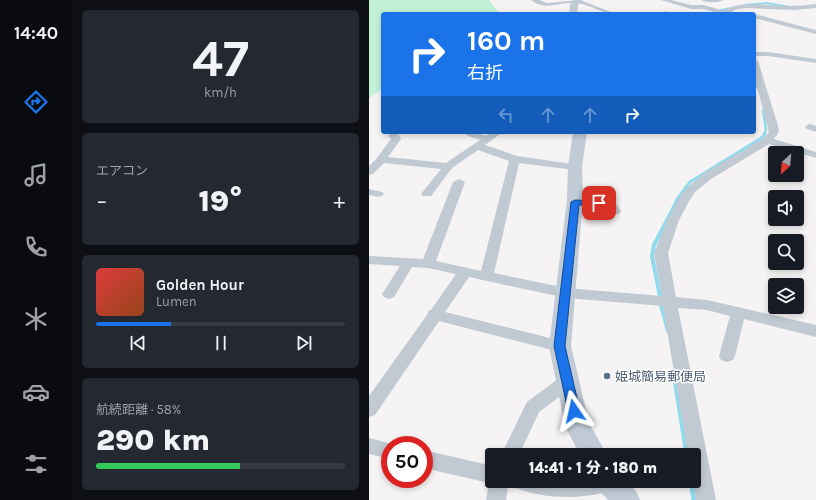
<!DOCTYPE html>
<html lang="ja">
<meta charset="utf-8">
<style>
:root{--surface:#171b24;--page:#242831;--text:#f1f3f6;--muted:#9ea1a6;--line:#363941;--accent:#1a73e8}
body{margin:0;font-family:Karla,"Noto Sans JP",sans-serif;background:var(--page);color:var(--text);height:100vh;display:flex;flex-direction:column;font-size:15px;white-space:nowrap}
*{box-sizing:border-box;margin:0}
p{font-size:13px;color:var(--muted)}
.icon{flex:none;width:22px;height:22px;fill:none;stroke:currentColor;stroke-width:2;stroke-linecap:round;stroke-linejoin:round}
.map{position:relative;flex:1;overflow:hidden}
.side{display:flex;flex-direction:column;gap:10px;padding:10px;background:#0d0f14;width:297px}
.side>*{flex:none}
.guide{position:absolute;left:12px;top:12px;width:375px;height:122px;border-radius:4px;box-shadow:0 2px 6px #0003;background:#1a73e8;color:#fff;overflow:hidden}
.needle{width:26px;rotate:206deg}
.controls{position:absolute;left:399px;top:146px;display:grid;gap:8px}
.controls a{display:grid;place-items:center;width:36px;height:36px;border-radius:4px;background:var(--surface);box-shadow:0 2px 6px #0003;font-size:20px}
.speed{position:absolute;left:12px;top:436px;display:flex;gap:8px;font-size:20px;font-weight:700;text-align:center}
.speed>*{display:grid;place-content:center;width:52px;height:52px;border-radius:50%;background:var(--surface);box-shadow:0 2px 6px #0003;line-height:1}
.speed .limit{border:6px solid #d22;background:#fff;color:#111}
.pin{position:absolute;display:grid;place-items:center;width:34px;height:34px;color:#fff;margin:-17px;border-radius:8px;box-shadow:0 2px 6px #0006}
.me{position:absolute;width:44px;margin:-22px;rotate:349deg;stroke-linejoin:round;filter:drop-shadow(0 0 3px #0008)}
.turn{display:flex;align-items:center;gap:14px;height:84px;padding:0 20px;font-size:18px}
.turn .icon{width:52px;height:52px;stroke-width:2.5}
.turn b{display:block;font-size:28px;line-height:34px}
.lanes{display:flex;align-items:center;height:38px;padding:0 20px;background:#0003;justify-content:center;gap:20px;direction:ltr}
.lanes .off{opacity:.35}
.big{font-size:30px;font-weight:800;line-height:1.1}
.side .card{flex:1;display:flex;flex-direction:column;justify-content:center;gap:6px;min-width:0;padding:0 14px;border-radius:6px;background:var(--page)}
.side .dial{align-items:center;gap:0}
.dial b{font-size:52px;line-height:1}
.song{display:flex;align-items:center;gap:12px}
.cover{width:48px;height:48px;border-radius:6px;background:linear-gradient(135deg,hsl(0 70% 55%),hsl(20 70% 35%))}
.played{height:4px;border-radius:2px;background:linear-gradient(90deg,var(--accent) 30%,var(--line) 30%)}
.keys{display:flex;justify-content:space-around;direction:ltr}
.heat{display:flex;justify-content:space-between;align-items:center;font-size:22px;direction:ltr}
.charge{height:6px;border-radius:3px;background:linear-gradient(90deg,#34c759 58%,var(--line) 0)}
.trip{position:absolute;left:116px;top:448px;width:216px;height:40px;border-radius:4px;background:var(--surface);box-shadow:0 2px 6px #0003;font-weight:800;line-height:40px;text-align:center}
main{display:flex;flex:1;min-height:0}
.tab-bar{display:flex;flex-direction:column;width:72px;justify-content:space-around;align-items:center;background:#090b0e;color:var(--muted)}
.tab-bar .icon{width:28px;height:28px}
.tab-bar .on{color:var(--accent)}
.tab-bar b{font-size:18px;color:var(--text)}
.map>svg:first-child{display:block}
.green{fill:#c3f1d5}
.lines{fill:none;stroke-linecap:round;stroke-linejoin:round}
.stream-far4{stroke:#90daee;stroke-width:2}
.stream-far3{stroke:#90daee;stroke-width:2.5}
.stream-far2{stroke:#90daee;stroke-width:3}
.stream-far1{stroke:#90daee;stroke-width:4}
.stream{stroke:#90daee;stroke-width:5}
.street{fill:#c1cad2;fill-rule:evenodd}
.secondary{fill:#c1cbd6;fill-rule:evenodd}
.route{fill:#1a73e8;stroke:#114b97}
.service-dot{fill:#5c6f8a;stroke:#fff;stroke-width:1.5}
.labels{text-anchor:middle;stroke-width:3;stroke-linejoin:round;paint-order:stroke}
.near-service-label{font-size:13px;fill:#4e5e75;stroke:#fff;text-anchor:start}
</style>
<main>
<nav class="tab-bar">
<b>14:40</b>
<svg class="icon on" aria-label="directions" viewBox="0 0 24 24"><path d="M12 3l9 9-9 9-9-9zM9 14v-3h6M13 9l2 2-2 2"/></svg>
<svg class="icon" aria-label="music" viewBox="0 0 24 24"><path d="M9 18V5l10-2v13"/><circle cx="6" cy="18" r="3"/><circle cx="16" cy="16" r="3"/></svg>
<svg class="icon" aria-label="phone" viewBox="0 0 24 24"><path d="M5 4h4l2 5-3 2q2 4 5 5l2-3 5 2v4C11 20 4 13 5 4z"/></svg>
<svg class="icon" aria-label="climate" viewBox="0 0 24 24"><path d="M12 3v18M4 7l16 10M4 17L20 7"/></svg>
<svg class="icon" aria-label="car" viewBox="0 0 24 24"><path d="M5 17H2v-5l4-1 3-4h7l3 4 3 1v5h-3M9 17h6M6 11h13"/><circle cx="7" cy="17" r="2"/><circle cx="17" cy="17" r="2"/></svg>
<svg class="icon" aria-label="filters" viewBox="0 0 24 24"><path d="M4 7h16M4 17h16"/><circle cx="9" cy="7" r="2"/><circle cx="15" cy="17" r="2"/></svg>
</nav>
<section class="side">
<div class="card dial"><b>47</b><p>km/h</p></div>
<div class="card"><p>エアコン</p>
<div class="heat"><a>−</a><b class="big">19°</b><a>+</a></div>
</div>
<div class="card">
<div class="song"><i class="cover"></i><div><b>Golden Hour</b><p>Lumen</p></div></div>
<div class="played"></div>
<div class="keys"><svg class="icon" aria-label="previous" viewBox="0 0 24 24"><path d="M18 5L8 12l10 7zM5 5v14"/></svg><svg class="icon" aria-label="pause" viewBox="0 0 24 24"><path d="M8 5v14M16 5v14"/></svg><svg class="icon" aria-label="next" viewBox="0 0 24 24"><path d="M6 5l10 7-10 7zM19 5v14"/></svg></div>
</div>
<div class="card"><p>航続距離 · 58%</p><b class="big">290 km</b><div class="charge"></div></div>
</section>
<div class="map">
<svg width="447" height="500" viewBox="0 0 447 500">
<rect width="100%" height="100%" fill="#f5f3f3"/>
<!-- green -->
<polygon class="green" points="0,0 120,0 131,14 14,14 14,88 0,98"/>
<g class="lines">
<!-- stream-far4 -->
<g class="stream-far4">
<polyline points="376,5 397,3 421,7"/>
<polyline points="351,14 352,10 362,8"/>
</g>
<!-- stream-far3 -->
<g class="stream-far3">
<polyline points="385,78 389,88"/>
<polyline points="394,110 397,130 395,134"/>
</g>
<!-- stream-far2 -->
<polyline class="stream-far2" points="293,229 309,198 321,182 394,137 396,133"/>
<!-- stream-far1 -->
<g class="stream-far1">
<polyline points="291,296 283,256 285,245 294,228"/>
<polyline points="292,305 299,331"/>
</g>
<!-- stream -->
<g class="stream">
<polyline points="306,379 318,455"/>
<polyline points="322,481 325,500"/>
</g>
<!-- street -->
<g class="street">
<path d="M162,0H170L178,3L211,0L247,14C233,14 222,5 208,3C191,1 177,12 162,0Z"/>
<path d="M292,0H302L322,5H335L355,11C369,0 401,6 419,6C428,6 438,5 447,4V8L425,10L377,8L368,9L359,14H351L335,9H322Z"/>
<path d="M332,0H354C349,3 337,3 332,0Z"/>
<polygon points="297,11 299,12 300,14 290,14"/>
<polygon points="385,14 447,30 447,34 385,18"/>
<polygon points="385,52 399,52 447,59 447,63 399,56 385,56"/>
<polygon points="385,59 389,61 409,126 410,132 405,139 447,152 447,158 400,144 342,179 326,192 319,203 310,220 299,253 307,297 338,300 447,325 447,337 375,319 366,356 364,360 358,362 352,360 350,356 361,316 338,310 309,308 347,500 327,500 324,481 325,455 319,455 294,306 197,298 100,277 76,312 197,342 199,346 197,350 191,352 70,321 6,415 0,417 0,396 58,315 60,310 62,310 87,274 59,268 43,267 25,297 20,299 15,297 13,294 31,266 0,264 0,256 54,259 84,182 90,179 96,182 67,261 112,271 140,161 109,150 83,168 62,196 54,196 52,194 72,169 15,163 4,174 0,175 0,166 8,158 22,139 19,136 21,134 24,133 30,135 32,139 19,157 77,163 111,140 99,136 97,134 98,132 106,132 117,136 122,132 134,132 116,145 148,156 210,165 211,167 206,170 150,163 125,273 197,288 293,296 285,253 298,220 311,196 318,188 334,174 395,138 400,132 385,75"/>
<polygon points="441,124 447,126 447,132 438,129 436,127 438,125"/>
<polygon points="0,189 13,192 15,194 13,196 9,197 0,195"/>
<polygon points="206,198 246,202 252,211 250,214 242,214 238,207 202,204 200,202 202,200"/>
<polygon points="199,374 205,376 207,381 205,386 170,412 150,455 132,455 158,402 193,376"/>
<polygon points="0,438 27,445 21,445 21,459 0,454"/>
<polygon points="55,450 123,466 123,481 140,481 137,500 117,500 120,483 55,468"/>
<path d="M141,481H250L251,483L248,489C215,500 177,500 144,487Z"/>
</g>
<!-- secondary -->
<g class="secondary">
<polygon points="205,0 213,0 209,5 208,14 200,14 201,5"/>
<polygon points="204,132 218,132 213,167 214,199 202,346 220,423 238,455 211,455 196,426 180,346 198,199 199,167"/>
<polygon points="226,481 257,481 267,491 271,500 239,500 230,490"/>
</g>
</g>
<!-- route -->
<polygon class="route" points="206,200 230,201 234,203 230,206 210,205 196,346 211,411 210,415 205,416 201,415 199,411 185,346 202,202"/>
<!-- markers -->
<circle class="service-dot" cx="238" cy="376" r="4"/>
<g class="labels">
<!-- near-service labels -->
<g class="near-service-label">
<text x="246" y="381">姫城簡易郵便局</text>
</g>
</g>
</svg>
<div class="controls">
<a><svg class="needle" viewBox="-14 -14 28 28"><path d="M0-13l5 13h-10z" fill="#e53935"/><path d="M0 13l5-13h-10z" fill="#9ea1a6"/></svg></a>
<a><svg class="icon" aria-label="sound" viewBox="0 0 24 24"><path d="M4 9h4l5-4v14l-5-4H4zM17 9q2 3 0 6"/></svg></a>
<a><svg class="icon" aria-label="search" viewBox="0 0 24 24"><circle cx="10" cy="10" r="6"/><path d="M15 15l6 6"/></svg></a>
<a><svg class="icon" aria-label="layers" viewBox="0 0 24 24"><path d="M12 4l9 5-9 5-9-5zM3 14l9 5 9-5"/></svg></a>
</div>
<div class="speed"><div class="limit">50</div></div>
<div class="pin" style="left:230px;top:203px;background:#d93025"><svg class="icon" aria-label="arrive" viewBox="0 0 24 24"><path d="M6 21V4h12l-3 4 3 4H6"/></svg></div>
<svg class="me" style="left:205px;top:411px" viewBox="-20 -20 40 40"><path d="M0-17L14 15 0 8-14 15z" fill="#1a73e8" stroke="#fff" stroke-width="4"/></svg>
<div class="trip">14:41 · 1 分 · 180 m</div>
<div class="guide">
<div class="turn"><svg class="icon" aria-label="right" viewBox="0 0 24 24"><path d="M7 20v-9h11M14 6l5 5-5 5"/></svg><div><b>160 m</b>右折</div></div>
<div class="lanes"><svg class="icon off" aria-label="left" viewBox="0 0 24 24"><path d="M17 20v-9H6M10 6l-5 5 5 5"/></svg><svg class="icon off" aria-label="ahead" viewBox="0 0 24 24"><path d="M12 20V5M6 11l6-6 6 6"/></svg><svg class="icon off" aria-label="ahead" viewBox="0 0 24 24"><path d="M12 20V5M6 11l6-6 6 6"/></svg><svg class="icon" aria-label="right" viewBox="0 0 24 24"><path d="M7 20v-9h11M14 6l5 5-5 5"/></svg></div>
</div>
</div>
</main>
